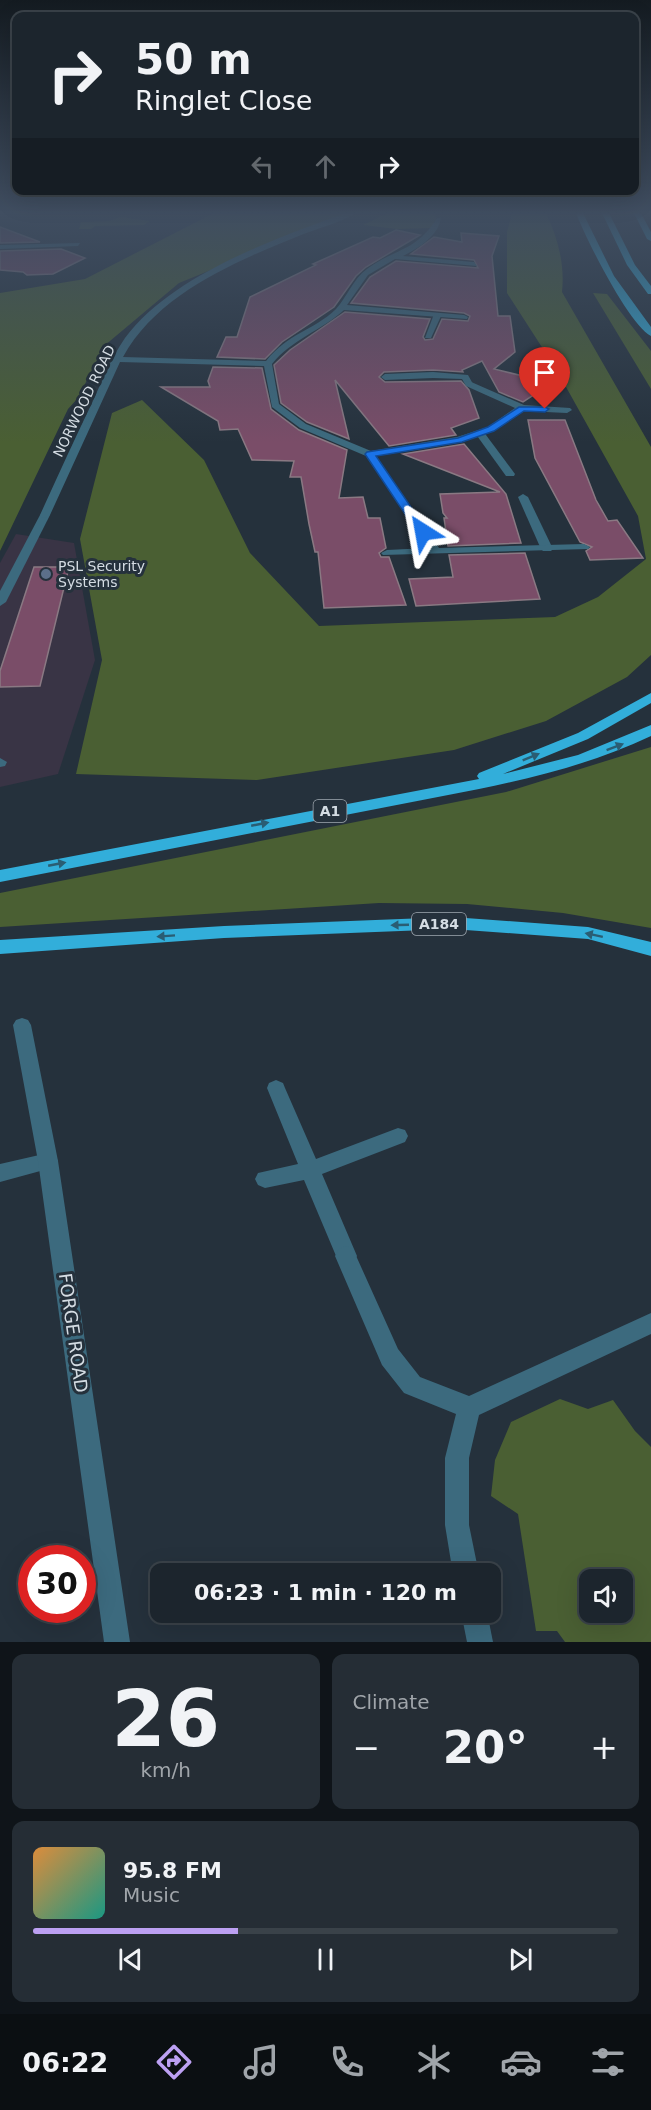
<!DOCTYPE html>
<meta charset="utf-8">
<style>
:root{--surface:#1c252d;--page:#252d35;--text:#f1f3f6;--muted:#a0a5aa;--line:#3a4249;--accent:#bca0f2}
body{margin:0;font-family:"DejaVu Sans",sans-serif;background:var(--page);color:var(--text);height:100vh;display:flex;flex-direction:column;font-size:22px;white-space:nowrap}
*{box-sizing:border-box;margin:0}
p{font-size:20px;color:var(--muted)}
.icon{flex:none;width:33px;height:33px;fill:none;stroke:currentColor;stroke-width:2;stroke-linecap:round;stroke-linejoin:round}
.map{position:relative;height:1642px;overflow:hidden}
.panel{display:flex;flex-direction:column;gap:12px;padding:12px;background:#0f1419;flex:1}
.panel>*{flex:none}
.top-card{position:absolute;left:12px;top:12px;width:627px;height:183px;border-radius:12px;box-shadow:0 6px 24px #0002,0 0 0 2px var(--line);background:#1c252d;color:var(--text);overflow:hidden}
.tools{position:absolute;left:579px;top:1569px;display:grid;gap:12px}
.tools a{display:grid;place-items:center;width:54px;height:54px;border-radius:12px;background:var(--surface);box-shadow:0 6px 24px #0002,0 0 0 2px var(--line);font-size:30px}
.speed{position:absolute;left:18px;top:1545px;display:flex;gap:12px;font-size:30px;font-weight:700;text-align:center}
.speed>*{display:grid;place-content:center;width:78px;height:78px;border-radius:50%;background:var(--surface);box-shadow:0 6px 24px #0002,0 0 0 2px var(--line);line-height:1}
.speed .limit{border:9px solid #d22;background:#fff;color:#111}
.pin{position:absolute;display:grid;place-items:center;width:51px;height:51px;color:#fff;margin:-62px -26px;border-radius:50% 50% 50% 0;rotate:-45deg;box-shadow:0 0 6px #0007}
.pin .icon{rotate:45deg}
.me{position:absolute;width:66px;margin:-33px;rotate:326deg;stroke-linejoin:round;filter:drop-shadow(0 0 4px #0008)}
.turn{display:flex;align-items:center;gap:21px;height:126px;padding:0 24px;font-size:27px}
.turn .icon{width:78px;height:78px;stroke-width:2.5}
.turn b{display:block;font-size:42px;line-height:51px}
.lanes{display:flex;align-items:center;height:57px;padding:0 24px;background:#0003;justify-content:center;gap:30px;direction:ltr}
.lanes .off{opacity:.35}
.big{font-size:45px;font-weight:800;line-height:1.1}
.panel .widget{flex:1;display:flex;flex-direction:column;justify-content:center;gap:9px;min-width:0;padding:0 21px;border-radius:12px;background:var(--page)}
.panel .dial{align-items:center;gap:0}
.dial b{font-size:78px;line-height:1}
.song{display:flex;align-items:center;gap:18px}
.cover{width:72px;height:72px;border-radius:9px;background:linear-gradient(135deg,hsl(30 70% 55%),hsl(170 70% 35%))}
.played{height:6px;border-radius:3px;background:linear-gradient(90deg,var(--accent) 35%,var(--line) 35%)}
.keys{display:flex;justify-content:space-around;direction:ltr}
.heat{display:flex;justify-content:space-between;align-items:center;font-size:33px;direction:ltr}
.panel .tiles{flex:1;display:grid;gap:12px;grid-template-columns:1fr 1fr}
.widget:last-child{grid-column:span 2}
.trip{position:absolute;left:150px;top:1563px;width:351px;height:60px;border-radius:12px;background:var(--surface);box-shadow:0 6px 24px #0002,0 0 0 2px var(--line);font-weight:800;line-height:60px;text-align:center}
.tabs{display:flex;height:96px;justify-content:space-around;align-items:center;background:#0b0f12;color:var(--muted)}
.tabs .icon{width:42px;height:42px}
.tabs .on{color:var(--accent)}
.tabs b{font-size:27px;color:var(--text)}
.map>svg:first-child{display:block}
.commercial{fill:#393445}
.green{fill:#4a5f33;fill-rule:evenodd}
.building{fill:#7a4d68;stroke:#8a7983;stroke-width:1.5}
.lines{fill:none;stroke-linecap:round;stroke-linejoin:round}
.service{fill:#3c6a7e;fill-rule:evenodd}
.minor{fill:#3c6a7e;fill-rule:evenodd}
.trunk{fill:#32aeda;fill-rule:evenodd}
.oneway{fill:#2a5d73}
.route{fill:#1a73e8;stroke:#114b97;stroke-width:1.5}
.service-dot{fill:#5c6f8a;stroke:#25313c;stroke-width:2}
.labels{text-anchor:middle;stroke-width:6;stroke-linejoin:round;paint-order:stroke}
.far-street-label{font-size:14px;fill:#d4dce3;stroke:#25313c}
.far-poi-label{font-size:14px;fill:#d4dce3;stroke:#25313c;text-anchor:start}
.shield{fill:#25313c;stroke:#a0a9b1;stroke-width:1.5}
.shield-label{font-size:14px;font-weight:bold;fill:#d4dce3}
.near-street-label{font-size:18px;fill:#d4dce3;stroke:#25313c}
</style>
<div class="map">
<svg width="651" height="1642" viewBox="0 0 651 1642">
<rect width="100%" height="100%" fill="#25313c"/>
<!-- commercial -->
<polygon class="commercial" points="16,534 74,543 95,660 58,774 0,787 0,563"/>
<!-- green -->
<g class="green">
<polygon points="214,213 351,213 179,283 104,346 78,398 68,409 0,551 0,293 85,279"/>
<polygon points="388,213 434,213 436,219 431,228 397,229 363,225"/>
<path d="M512,213H546C558,238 565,265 562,292L651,447V655L627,677L546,721L454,750L257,780L76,774L102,660L80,539L112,413L142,400L204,460L250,553L319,626L555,617L598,597L646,559L638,516L556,369L507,293V232Z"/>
<polygon points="121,217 150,221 144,225 95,226 91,229 79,229 81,222 109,221"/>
<polygon points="593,293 607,294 651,351 651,389"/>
<polygon points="651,747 651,928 563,913 467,904 379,903 0,927 0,893 506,792"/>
<path d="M560,1399L588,1409L613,1400L635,1431L651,1447V1642H565L557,1631H536L518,1514L491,1496L495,1460L511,1422ZM590,1580H622V1612H590Z"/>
</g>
<!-- building -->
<g class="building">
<polygon points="0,227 40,242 0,243"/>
<polygon points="396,230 420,235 366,267 356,276 334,307 282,342 265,359 217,357 226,337 237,337 250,297 316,265 313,264 373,237 380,238"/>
<polygon points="461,233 499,236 492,256 498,316 510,316 515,352 494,369 552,383 523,402 499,392 482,361 462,370 463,372 433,370 384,372 379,377 385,382 461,381 469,390 479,418 451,428 456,435 389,446 335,380 349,439 307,422 281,403 274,365 290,350 345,312 430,319 423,337 425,340 433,339 442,319 468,321 470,316 464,313 351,303 370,277 396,261 478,268 474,260 411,254 434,237 462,242"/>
<polygon points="61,249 85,258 53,274 27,275 23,272 0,270 0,251"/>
<polygon points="213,367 262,368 271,409 299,430 347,450 339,498 363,497 368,518 380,518 386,548 379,553 381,557 389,557 406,605 324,608 318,552 315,552 309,524 301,477 290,477 294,461 252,460 238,429 220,430 218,421 161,387 210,387 208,381"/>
<polygon points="528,420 565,420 596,500 608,521 617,520 643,558 590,560 586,551 592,547 580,542 535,458"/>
<polygon points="464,444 506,494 521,543 448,546 444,518 447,518 443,513 440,494 500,492 403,454"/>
<polygon points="525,553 540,599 416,606 409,579 453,577 449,555"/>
<polygon points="34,567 69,567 40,686 0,687 0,671"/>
</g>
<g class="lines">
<!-- service -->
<g class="service">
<polygon points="434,314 441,316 431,338 425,338"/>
<polygon points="433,372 468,375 473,384 466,386 462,379 433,378 385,380 381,377 385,374"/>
<polygon points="477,431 483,431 515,474 514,476 506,476 475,433"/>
<polygon points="523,494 528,497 553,549 551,551 543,551 541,549 518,497"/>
<polygon points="45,512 50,515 6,602 0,606 0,591 40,515"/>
<polygon points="0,758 7,762 5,766 0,767"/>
<polygon points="276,1080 283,1083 285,1088 316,1159 398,1128 405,1130 408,1136 405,1142 322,1174 357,1256 353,1263 346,1266 339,1263 304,1180 265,1188 258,1185 255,1179 258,1173 298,1164 267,1088 269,1083"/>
<polygon points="48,1153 55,1155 58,1161 55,1167 0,1182 0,1164"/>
</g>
<!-- minor -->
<g class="minor">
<path d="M346,213H356C339,223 319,228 301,235C237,261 158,293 123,357L266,361C288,333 313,331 336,309C347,297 353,279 367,269C395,248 416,252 437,218H441C438,236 419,248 403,256L474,262L477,266L395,259L368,275L347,305L464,315L468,317L467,319L344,310C321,331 292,339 272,364L279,404L306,424L371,451L457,437L488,427L515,408L466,386V382L469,381L524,405L570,408L572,410L567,413L524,411L494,431L462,442L376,456L439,548L584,544L590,547L588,549L383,555L381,553L387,550L428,548L366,456L300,428L272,407L264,366L120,362L50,515L45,518L41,517L40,515C57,478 74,440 92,403C102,381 111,358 125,338C172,275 274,239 346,213Z"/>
<polygon points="80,243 78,246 0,249 0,245"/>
<polygon points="22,1018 28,1020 31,1025 58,1161 130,1642 104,1642 38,1161 13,1025 16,1020"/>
<polygon points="346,1246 353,1249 398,1349 420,1377 469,1396 651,1313 651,1334 479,1415 469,1458 469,1525 479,1574 453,1574 445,1525 445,1458 456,1414 404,1393 382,1365 335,1256 339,1249"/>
<polygon points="461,1612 487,1612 493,1642 467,1642"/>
</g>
<!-- trunk -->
<g class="trunk">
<path d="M576,213H583L614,276L651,327V336C629,325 586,239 576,213Z"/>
<polygon points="602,213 609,213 635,265 651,286 651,294 648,294 627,265"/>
<polygon points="634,213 641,213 651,232 651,241 647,239"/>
<path d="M651,693V703L588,739L503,774L578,755L651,725V736C596,762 538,777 479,789L0,882V870L479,779L477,776L479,773L578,733Z"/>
<polygon points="452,917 588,927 651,942 651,956 588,939 452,929 224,938 0,954 0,940 224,926"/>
</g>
</g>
<!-- one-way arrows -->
<defs><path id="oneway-solid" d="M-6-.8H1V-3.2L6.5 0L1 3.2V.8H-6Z" transform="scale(1.5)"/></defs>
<g class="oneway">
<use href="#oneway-solid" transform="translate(615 747) rotate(-21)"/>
<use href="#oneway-solid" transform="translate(531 757) rotate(-22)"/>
<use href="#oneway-solid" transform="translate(260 824) rotate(-11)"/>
<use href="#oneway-solid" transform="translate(57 864) rotate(-11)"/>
<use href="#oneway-solid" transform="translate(400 925) rotate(178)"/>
<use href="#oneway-solid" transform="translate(594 935) rotate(-168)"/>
<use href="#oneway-solid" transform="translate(166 936) rotate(176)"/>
</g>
<!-- sky -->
<linearGradient id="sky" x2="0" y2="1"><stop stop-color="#141b21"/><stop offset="0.48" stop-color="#404e61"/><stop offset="1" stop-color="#404e61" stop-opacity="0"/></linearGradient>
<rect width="651" height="443" fill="url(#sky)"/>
<!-- route -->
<polygon class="route" points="519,407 545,407 549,409 545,412 524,411 494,431 462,442 376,456 428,532 419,535 365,454 367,452 458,438 488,427"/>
<!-- markers -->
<circle class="service-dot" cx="46" cy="574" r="6"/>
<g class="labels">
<!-- far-street labels -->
<g class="far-street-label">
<text transform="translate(84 401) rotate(-64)" y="5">NORWOOD ROAD</text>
</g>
<!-- far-poi labels -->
<g class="far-poi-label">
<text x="58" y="571">PSL Security<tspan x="58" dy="16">Systems</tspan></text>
</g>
<!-- shield labels -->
<g class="shield">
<rect x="313.5" y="800" width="33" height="22" rx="4.5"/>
<rect x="412" y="913" width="54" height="22" rx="4.5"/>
</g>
<g class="shield-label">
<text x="330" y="816">A1</text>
<text x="439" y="929">A184</text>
</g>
<!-- near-street labels -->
<g class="near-street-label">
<text transform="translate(73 1333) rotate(82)" y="6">FORGE ROAD</text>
</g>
</g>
</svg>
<div class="tools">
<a><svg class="icon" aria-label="sound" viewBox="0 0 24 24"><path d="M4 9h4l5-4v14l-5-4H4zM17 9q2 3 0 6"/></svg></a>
</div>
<div class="speed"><div class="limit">30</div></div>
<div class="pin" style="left:545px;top:409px;background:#d93025"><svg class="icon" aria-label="arrive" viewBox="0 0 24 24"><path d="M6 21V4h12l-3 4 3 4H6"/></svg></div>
<svg class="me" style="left:423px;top:532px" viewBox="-20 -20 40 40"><path d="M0-17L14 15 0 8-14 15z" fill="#1a73e8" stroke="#fff" stroke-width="4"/></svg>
<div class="trip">06:23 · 1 min · 120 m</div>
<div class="top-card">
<div class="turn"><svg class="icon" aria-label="right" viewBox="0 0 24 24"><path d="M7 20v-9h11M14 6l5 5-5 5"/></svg><div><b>50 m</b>Ringlet Close</div></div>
<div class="lanes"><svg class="icon off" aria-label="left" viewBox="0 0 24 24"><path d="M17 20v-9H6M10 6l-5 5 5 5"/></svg><svg class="icon off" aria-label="ahead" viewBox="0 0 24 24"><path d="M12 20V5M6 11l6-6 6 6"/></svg><svg class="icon" aria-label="right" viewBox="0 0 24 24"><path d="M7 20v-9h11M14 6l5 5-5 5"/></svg></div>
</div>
</div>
<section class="panel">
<div class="tiles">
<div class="widget dial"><b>26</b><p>km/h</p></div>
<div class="widget"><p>Climate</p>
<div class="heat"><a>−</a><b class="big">20°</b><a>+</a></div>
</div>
<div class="widget">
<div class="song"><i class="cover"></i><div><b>95.8 FM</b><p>Music</p></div></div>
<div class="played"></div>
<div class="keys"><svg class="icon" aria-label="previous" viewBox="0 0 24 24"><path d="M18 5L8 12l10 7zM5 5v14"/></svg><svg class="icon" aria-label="pause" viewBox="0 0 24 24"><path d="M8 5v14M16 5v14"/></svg><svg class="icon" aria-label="next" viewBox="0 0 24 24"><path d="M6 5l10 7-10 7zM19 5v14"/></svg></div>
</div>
</div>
</section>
<nav class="tabs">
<b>06:22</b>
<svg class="icon on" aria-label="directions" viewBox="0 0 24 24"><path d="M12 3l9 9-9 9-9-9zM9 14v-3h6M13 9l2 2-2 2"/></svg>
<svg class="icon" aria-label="music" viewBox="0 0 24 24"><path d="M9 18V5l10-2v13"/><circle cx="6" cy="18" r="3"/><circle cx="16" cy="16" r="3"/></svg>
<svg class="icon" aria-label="phone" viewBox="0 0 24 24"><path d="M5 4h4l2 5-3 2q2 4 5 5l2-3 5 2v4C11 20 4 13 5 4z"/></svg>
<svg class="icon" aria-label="climate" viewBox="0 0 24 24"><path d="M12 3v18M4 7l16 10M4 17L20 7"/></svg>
<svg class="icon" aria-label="car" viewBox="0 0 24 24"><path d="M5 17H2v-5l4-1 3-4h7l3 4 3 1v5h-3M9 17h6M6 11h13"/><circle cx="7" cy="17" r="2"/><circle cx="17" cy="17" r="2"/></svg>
<svg class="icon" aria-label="filters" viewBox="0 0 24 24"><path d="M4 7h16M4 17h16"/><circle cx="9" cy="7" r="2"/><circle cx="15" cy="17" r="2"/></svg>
</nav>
